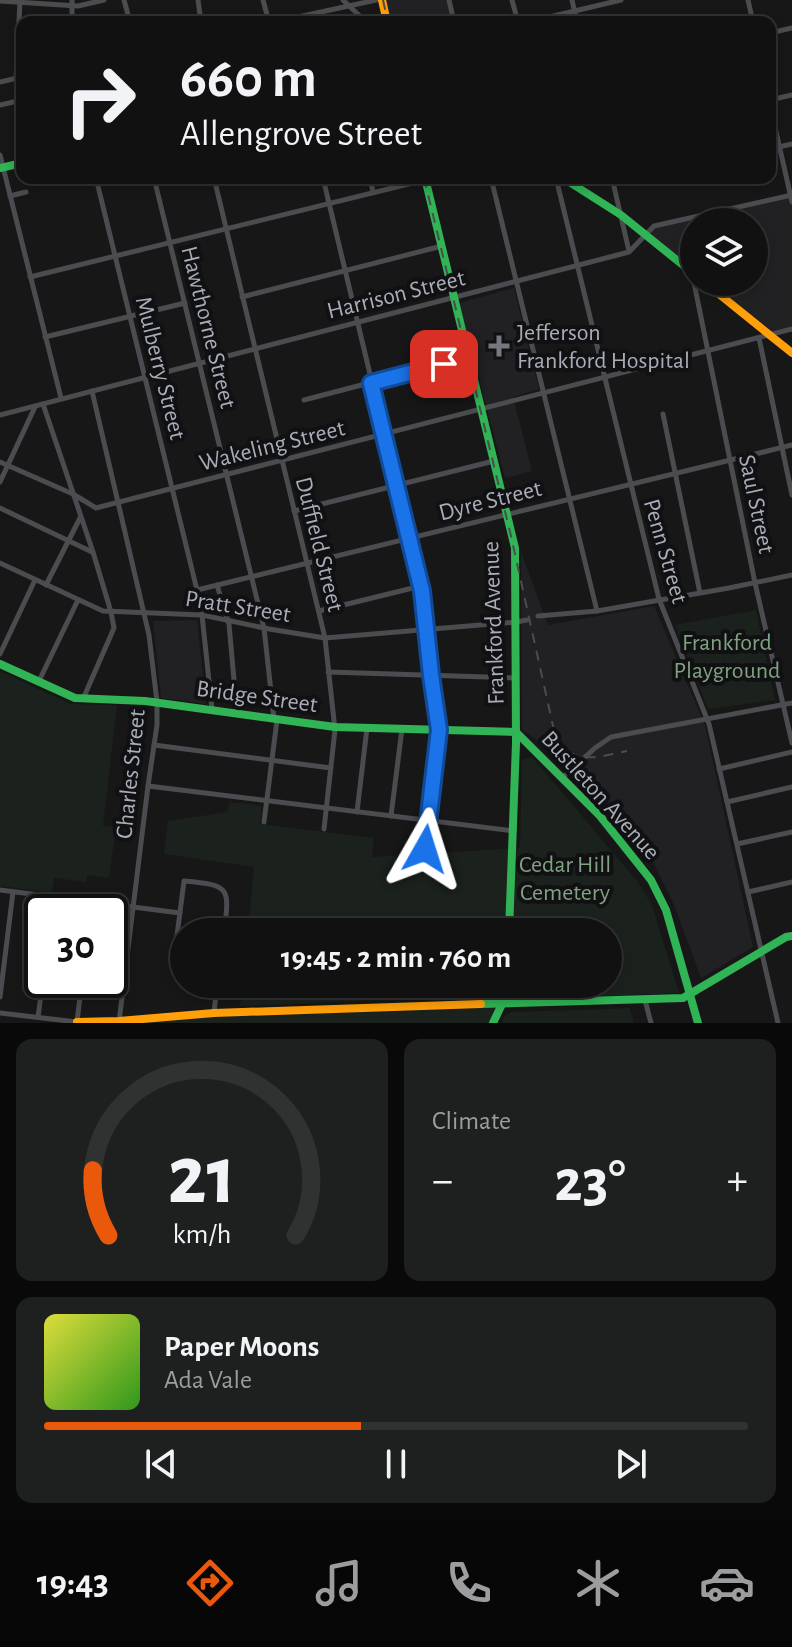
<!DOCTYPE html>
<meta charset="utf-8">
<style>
:root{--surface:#111;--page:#1e1f1f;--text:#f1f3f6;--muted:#9c9d9f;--line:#303131;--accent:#ea580c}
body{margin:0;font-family:"Alegreya Sans",sans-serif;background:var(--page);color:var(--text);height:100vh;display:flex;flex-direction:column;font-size:30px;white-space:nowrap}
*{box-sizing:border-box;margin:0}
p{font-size:26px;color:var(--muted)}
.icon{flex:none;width:44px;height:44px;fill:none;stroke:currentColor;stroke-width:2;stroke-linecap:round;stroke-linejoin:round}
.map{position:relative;height:1023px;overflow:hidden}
.drawer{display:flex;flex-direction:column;gap:16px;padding:16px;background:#090909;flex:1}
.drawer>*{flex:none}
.top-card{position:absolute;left:16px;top:16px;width:760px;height:168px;border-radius:16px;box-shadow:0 4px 12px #0003,0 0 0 2px var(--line);background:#111;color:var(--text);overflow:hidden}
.tools{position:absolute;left:680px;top:208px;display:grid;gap:16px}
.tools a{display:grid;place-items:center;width:88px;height:88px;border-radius:50%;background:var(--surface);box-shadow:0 4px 12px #0003,0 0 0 2px var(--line);font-size:40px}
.speed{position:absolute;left:24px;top:894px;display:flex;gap:16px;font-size:40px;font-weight:700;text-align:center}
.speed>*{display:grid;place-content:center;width:104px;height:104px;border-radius:50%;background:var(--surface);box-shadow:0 4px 12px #0003,0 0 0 2px var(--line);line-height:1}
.speed .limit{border:4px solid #111;border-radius:12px;background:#fff;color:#111}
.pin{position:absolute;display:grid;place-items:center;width:68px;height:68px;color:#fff;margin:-34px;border-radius:16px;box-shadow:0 4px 12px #0006}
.me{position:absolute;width:88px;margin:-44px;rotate:6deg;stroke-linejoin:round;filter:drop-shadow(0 0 6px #0008)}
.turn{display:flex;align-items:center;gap:28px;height:168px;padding:0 32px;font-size:36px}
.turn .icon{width:104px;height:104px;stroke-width:2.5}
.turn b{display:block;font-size:56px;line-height:68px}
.big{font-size:60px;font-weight:700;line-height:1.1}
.drawer .tile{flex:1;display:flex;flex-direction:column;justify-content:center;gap:12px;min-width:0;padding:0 28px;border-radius:16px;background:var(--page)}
.drawer .dial{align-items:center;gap:0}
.dial svg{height:208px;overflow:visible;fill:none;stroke:var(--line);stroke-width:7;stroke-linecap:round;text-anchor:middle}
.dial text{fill:var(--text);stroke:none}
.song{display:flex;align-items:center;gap:24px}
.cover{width:96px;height:96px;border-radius:12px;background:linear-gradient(135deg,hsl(60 70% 55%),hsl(110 70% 35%))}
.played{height:8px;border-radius:4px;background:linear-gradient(90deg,var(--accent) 45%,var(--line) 45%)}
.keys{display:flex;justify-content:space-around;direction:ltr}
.heat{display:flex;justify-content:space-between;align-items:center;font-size:44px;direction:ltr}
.drawer .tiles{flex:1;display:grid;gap:16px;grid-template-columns:1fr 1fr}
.tile:last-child{grid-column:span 2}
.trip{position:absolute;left:170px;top:918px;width:452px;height:80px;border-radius:40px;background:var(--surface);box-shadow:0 4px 12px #0003,0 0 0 2px var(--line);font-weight:700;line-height:80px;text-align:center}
.menu{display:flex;height:128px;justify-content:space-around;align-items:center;background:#070707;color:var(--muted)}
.menu .icon{width:56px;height:56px}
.menu .active{color:var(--accent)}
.menu b{font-size:36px;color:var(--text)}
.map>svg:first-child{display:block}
.built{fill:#212124}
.green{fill:#1b211c}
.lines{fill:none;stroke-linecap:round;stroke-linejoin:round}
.street{stroke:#4b4c50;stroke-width:5}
.fast{stroke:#30b455;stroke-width:8}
.slow{stroke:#ff9f0a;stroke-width:8}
.rail{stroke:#4b4c4f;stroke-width:2;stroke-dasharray:10 8;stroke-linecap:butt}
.route-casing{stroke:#114b97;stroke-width:20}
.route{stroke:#1a73e8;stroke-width:14}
.poi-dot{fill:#757880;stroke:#111113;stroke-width:3}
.labels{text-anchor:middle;stroke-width:8;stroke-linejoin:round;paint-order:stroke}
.street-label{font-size:24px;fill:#a8adb8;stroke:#111113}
.poi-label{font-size:24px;fill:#a8adb8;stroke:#111113;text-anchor:start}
.park-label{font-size:24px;fill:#7fa381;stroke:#111113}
</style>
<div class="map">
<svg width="792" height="1023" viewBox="0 0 792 1023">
<rect width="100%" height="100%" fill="#171717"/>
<!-- built -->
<g class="built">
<polygon points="385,0 447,0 452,22 391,22"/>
<polygon points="790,195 792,202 792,329 770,335 704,282 754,282 754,222 694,222 694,274 646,235 654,226"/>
<polygon points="514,288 539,389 513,397 532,471 505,478 459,303"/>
<polygon points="521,552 548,625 654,606 705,725 753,947 701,978 675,907 653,862 554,751 522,730"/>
<polygon points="197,620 206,704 161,698 153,621"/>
</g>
<!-- green -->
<g class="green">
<polygon points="756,610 775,700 708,709 675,625"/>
<polygon points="0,671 71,704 117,705 103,826 116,827 109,878 87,875 86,882 54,878 52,893 0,886"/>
<polygon points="532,757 638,882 652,905 679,993 549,998 491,995 240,1006 243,984 608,984 608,932 248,932 254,867 164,854 168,821 227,812 230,802 262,806 260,824 374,838 372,857 520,848 522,760"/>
<polygon points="502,1004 493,1023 119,1023 252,1012 302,1015"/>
<polygon points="630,1008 634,1023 502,1023 504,1017 511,1012"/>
</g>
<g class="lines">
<!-- street -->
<g class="street">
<polyline points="124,0 130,22"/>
<polyline points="198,0 201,22"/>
<polyline points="263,0 269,22"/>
<polyline points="343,0 366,22"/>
<polyline points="449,0 454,22"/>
<polyline points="512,0 518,22"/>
<polyline points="572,0 577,22"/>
<polyline points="748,0 753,22"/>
<polyline points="0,1 78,6 104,0"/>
<polyline points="72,22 72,0"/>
<polyline points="275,22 376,0"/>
<polyline points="528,22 621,0"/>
<polyline points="770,33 792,28"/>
<polyline points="16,78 20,2"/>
<polyline points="0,82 22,77"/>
<polyline points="770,100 792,95"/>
<polyline points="0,105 22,100"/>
<polyline points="770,105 792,202"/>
<polyline points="770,149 792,144"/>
<polyline points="0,155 61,398"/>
<polyline points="96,178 197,590 202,615 212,709"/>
<polyline points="154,178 264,628 274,719"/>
<polyline points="214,178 325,638 335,730 324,829"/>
<polyline points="323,178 422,591 439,734 425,849"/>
<polyline points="370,178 373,192"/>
<polyline points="491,178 597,611"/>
<polyline points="556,178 659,599 709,724 778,1023"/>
<polyline points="612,178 629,251"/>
<polyline points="614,184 640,178"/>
<polyline points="10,196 26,192"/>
<polyline points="692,273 755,583 792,743"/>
<polyline points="30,277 433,178"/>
<polyline points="242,297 442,246"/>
<polyline points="45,337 185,303"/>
<polyline points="759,338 792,495"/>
<polyline points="92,391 149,635 157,702 157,725 148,786 119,1022"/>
<polyline points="304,400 469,357"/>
<polyline points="43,404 93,552 111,612 114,628 83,699"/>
<polyline points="663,414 700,593"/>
<polyline points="0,415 629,252 654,226 792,195"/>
<polyline points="0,462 73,494 96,508 792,329"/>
<polyline points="0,482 35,407"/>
<polyline points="0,508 92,552"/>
<polyline points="294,511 494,461"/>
<polyline points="0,563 103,611 202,615 269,629 325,638 516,622 527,620"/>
<polyline points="46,585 80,518"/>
<polyline points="217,585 229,624 237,714"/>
<polyline points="197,590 792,445"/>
<polyline points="319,611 421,586"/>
<polyline points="538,616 597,611 729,588 792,575"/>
<polyline points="0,654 35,580"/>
<polyline points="328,672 516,678"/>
<polyline points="39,681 78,600"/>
<polyline points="154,745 331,768"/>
<polyline points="719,769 792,752"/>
<polyline points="563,777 595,748 611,737 792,703"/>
<polyline points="148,786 514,831"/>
<polyline points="727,802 792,787"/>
<polyline points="357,812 367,728"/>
<polyline points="391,816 402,729"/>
<polyline points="264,822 277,720"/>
<polyline points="737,844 792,832"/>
<polyline points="0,890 180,913"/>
<polyline points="748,892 792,882"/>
<polyline points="51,912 53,897"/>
<path d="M184,965L179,960L175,951L184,881C230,885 230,887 224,932"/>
<polyline points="0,997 13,892"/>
<polyline points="645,1000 651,1023"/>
<polyline points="0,1013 77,1022 82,980"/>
<polyline points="214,1013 217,984"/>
<polyline points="38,1017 43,980"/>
</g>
<!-- fast -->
<g class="fast">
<polyline points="0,168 22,163"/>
<polyline points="425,178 515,548 516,743 509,932"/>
<polyline points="563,178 621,215 694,274"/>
<polyline points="0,664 75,698 145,701 335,727 516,732"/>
<polyline points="516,732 600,816 651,880 666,910 698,1023"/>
<polyline points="481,1004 683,998 786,937 792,936"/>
<polyline points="493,1023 502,1004 505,984"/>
</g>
<!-- slow -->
<g class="slow">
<polyline points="382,0 387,22"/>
<polyline points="704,282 792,353"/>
<polyline points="77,1022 119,1021 214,1013 481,1004"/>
</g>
<!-- rail -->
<g class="rail">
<polyline points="383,0 388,22"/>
<path d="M424,178L511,536L555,735C571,767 598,757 627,751"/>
</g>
</g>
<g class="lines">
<defs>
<polyline id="route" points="425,849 439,730 431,675 422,591 371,383 444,364"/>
</defs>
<!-- route casing -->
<use href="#route" class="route-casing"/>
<!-- route -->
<use href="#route" class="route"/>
</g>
<!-- markers -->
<path class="poi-dot" d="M495 334h8v8h8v8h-8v8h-8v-8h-8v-8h8z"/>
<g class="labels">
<!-- street labels -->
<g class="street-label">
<text transform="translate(396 294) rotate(-14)" y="8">Harrison Street</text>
<text transform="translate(209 327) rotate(76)" y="8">Hawthorne Street</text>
<text transform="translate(161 368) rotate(76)" y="8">Mulberry Street</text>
<text transform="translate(272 445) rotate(-14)" y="8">Wakeling Street</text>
<text transform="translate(490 500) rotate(-14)" y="8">Dyre Street</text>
<text transform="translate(757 504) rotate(78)" y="8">Saul Street</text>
<text transform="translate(320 544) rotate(76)" y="8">Duffield Street</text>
<text transform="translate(666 551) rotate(74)" y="8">Penn Street</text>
<text transform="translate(238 606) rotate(9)" y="8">Pratt Street</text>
<text transform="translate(493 623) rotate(-92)" y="8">Frankford Avenue</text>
<text transform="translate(257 696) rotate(8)" y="8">Bridge Street</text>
<text transform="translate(130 774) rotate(-84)" y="8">Charles Street</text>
<text transform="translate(601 795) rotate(48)" y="8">Bustleton Avenue</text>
</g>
<!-- poi labels -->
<g class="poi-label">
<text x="517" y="340">Jefferson<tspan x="517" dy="28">Frankford Hospital</tspan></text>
</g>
<!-- park labels -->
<g class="park-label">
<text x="727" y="650">Frankford<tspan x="727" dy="28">Playground</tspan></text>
<text x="565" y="872">Cedar Hill<tspan x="565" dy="28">Cemetery</tspan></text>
</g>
</g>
</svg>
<div class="tools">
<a><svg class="icon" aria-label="layers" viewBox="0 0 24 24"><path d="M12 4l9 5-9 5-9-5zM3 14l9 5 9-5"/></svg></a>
</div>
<div class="speed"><div class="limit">30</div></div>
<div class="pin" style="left:444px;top:364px;background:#d93025"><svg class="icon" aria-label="arrive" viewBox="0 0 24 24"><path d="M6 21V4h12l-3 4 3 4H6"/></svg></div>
<svg class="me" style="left:425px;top:849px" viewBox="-20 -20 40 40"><path d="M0-17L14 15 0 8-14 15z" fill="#1a73e8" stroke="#fff" stroke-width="4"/></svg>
<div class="trip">19:45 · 2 min · 760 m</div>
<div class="top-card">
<div class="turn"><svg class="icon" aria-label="right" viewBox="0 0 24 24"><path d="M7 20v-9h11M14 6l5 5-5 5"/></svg><div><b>660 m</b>Allengrove Street</div></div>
</div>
</div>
<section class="drawer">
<div class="tiles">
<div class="tile dial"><svg viewBox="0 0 100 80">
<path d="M14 69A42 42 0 1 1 86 69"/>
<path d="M14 69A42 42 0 0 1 8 44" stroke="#ea580c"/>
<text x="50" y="56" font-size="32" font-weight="700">21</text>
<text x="50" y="72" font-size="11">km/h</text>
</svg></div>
<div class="tile"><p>Climate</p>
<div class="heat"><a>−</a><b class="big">23°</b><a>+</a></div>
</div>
<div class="tile">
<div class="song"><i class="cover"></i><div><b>Paper Moons</b><p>Ada Vale</p></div></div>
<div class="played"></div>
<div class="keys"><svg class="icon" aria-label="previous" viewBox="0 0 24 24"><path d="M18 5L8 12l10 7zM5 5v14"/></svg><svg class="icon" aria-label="pause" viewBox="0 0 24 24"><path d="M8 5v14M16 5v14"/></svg><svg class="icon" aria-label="next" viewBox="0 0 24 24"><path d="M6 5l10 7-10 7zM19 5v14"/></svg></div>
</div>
</div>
</section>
<nav class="menu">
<b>19:43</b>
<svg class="icon active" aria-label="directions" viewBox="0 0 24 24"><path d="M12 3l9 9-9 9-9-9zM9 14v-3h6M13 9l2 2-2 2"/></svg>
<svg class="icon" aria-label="music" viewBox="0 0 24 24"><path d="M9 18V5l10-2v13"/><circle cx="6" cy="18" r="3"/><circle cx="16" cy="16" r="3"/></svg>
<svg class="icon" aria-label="phone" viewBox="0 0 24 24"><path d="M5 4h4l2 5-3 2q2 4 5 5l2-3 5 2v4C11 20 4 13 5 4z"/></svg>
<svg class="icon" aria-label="climate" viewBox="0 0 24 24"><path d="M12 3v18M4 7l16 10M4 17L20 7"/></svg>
<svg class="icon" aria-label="car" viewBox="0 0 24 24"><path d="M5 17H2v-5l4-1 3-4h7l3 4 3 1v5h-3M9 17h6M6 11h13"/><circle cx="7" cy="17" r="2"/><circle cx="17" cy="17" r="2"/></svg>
</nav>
